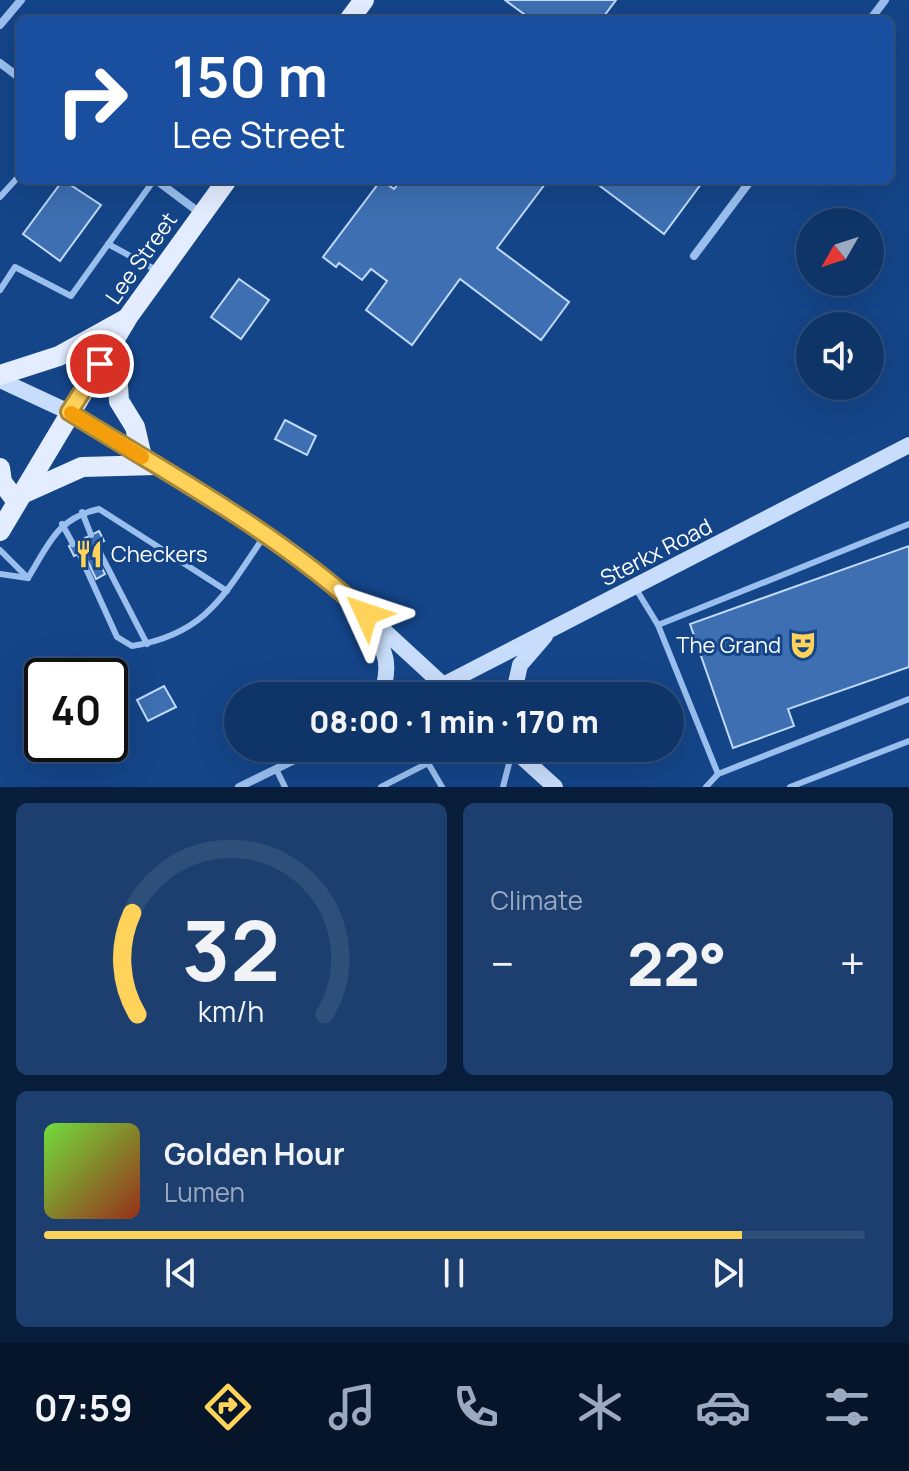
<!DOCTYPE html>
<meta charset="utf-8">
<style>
:root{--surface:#0f3467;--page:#1d3f70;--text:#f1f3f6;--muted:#9baac0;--line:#2f4f7b;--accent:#ffd259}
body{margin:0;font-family:Manrope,sans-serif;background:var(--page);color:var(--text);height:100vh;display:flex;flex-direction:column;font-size:30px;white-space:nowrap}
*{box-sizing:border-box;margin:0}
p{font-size:26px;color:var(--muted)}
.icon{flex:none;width:44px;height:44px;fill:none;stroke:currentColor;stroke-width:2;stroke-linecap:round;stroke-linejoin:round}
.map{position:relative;height:787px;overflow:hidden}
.panel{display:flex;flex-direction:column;gap:16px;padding:16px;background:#081d39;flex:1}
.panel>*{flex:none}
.top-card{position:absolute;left:16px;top:16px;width:878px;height:168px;border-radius:12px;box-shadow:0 8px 32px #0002,0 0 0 2px var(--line);background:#1a4fa0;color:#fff;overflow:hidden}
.needle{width:52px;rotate:231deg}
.controls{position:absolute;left:796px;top:208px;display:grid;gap:16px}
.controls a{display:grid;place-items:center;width:88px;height:88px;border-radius:50%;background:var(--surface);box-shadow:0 8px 32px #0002,0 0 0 2px var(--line);font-size:40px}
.speed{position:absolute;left:24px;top:658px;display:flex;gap:16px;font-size:40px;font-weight:700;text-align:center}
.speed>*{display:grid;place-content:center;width:104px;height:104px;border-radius:50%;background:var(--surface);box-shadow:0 8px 32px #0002,0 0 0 2px var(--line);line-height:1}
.speed .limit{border:4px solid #111;border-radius:12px;background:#fff;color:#111}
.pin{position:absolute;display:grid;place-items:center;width:68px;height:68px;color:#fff;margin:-34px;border:4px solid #fff;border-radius:50%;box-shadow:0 2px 8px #0007}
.me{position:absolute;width:88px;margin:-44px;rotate:312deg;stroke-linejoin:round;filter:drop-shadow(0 0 6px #0008)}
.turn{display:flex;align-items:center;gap:28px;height:168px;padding:0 24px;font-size:36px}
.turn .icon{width:104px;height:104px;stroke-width:2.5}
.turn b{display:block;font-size:56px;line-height:68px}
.big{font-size:60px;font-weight:800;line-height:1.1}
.panel .widget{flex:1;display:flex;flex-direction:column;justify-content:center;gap:12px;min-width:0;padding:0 28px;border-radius:12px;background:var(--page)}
.panel .dial{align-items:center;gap:0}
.dial svg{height:208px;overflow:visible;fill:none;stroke:var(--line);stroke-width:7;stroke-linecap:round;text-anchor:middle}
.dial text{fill:var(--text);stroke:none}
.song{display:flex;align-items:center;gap:24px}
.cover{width:96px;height:96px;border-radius:12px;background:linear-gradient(135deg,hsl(100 70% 55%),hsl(10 70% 35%))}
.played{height:8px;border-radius:4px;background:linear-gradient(90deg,var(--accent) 85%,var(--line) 85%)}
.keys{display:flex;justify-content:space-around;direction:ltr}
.heat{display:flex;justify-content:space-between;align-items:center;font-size:44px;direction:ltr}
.panel .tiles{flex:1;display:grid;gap:16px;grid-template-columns:1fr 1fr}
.widget:last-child{grid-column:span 2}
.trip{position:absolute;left:224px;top:682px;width:460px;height:80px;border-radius:40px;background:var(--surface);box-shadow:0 8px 32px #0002,0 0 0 2px var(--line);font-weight:800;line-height:80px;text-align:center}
.dock{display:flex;height:128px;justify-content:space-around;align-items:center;background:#061529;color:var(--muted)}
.dock .icon{width:56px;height:56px}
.dock .current{color:var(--accent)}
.dock b{font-size:36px;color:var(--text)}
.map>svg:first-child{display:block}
.building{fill:#3d6fb2;stroke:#c1dafb;stroke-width:2}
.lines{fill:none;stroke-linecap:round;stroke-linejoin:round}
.lane{stroke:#9abfef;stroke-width:6}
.street{stroke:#9abfef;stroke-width:8}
.secondary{stroke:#c8ddfb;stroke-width:16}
.primary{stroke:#e3edff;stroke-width:20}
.route-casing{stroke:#a6883a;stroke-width:20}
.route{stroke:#ffd259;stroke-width:14}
.slow{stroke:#f59e0b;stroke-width:14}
.labels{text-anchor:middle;stroke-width:6;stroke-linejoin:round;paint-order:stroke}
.street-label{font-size:22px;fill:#fff;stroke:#144589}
.poi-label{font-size:22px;fill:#fff;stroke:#144589;text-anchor:start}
</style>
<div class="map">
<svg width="909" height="787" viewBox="0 0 909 787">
<rect width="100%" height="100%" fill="#144589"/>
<!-- building -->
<g class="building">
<polygon points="505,0 616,0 601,20 532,20"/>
<polygon points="63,180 101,205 60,261 23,234"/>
<polygon points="381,180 394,189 401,180 548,180 497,248 569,302 541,340 460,279 412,345 366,310 387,281 371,269 362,280 339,263 336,267 323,257"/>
<polygon points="592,180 704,180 664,234"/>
<polygon points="239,279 269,300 241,339 211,317"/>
<polygon points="285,420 316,436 307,455 275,439"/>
<polygon points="99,531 104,541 91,547 105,574 96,579 83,551 74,556 69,546"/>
<polygon points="909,546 909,667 788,709 794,726 733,748 690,624"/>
<polygon points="164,686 176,707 148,721 137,700"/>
</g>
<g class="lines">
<!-- lane -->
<g class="lane">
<polyline points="0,197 20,175"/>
<polyline points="108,244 158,271"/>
<polyline points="0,290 15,267 71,296 154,180"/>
<polyline points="82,512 91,535"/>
<polyline points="62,524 73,544"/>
<polyline points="96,545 147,644"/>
<polyline points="0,550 28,578"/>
<path d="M79,553L117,637L132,646C206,634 224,595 263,538"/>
<polyline points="0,574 28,578"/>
<path d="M28,578C49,544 57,518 99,509L227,591"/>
<polyline points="636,589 658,625 909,524"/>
<polyline points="658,625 718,774"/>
<polyline points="276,769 285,787"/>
<polyline points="381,787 428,763 442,787"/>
<polyline points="503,787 512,752"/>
<polyline points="706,787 718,774 909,699"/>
<polyline points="790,787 909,741"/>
</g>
<!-- street -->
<g class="street">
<polyline points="870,20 885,0"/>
<polyline points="0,25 21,0"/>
<polyline points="0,63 20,78"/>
<polyline points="156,180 200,213"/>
<polyline points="694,256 751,180"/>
<polyline points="423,696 443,685"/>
<polyline points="239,787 319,748"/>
</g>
<!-- secondary -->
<g class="secondary">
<polyline points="0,380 69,412 219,502 341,591 455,696"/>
<path d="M371,623C385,653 392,663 381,696"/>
<polyline points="443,685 909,445"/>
<polyline points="513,696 520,665 545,636"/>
<polyline points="512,748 555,787"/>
</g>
<!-- primary -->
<g class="primary">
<polyline points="349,20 364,0"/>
<polyline points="115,339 119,401 135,427 142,457"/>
<polyline points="0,375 59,356 124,320"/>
<polyline points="0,468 2,482 17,502"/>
<polyline points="24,493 82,467 156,465"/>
<polyline points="0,531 128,317 227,180"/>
</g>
</g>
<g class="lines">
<defs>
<path id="route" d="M100,364L69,412C171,475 278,533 366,614"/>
</defs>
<!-- route casing -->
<use href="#route" class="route-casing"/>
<!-- route -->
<use href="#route" class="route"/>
<!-- slow -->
<polyline class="slow" points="71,413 142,457"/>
</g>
<!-- icons -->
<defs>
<symbol id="restaurant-bare" viewBox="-9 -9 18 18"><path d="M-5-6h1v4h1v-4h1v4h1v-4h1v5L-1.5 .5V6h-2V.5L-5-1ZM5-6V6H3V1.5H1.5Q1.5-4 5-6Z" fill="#ffd259" stroke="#144589" stroke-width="2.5" paint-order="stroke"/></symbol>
<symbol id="theatre-bare" viewBox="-9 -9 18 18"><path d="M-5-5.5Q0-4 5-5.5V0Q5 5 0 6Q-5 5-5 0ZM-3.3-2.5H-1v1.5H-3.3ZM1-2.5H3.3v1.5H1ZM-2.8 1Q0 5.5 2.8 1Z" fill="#ffd259" stroke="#144589" stroke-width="2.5" paint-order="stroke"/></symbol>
</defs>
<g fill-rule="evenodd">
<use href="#restaurant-bare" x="69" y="534" width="40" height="40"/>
<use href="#theatre-bare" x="783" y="625" width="40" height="40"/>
</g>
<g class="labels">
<!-- street labels -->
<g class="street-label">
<text transform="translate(141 258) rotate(-55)" y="8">Lee Street</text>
<text transform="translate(656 552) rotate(-27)" y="8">Sterkx Road</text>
</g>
<!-- poi labels -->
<g class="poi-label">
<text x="111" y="562">Checkers</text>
<text x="781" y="653" text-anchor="end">The Grand</text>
</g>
</g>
</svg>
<div class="controls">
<a><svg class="needle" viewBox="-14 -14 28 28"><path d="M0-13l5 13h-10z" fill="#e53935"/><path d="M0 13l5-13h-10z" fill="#9baac0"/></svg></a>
<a><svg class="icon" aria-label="sound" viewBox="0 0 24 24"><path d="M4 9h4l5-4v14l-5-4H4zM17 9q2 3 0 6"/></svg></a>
</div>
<div class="speed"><div class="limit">40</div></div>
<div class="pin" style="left:100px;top:364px;background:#d93025"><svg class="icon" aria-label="arrive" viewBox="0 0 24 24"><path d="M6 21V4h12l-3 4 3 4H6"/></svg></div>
<svg class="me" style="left:366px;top:614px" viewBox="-20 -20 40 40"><path d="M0-17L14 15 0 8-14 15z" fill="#ffd259" stroke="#fff" stroke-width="4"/></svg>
<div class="trip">08:00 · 1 min · 170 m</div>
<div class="top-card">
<div class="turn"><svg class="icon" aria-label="right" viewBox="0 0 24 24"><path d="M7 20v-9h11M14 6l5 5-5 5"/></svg><div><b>150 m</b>Lee Street</div></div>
</div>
</div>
<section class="panel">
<div class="tiles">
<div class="widget dial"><svg viewBox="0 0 100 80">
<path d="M14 69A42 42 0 1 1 86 69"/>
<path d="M14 69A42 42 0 0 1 12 30" stroke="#ffd259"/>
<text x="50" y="56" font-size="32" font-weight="700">32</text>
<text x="50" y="72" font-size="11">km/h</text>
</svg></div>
<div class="widget"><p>Climate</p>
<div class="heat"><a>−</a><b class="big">22°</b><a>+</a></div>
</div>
<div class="widget">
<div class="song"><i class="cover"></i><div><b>Golden Hour</b><p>Lumen</p></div></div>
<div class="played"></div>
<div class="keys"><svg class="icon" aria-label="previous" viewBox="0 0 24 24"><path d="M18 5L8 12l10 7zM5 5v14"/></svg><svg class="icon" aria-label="pause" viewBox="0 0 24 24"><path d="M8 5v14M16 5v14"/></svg><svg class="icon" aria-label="next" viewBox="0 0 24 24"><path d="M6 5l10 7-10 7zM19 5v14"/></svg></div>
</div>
</div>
</section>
<nav class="dock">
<b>07:59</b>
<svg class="icon current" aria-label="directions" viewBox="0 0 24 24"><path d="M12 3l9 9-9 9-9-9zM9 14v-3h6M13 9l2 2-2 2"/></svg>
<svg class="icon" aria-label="music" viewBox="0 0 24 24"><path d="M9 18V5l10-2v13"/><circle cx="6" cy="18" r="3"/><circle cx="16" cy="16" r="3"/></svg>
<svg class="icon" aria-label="phone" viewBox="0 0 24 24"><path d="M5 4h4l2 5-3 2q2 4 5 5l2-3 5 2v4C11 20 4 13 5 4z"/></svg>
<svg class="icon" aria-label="climate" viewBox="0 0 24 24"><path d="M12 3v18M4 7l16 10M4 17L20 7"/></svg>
<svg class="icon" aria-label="car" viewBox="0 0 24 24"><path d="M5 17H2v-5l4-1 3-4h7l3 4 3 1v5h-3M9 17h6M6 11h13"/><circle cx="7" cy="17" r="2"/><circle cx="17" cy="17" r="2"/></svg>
<svg class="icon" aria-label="filters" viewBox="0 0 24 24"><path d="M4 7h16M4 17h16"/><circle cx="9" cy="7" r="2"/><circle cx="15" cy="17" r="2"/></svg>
</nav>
